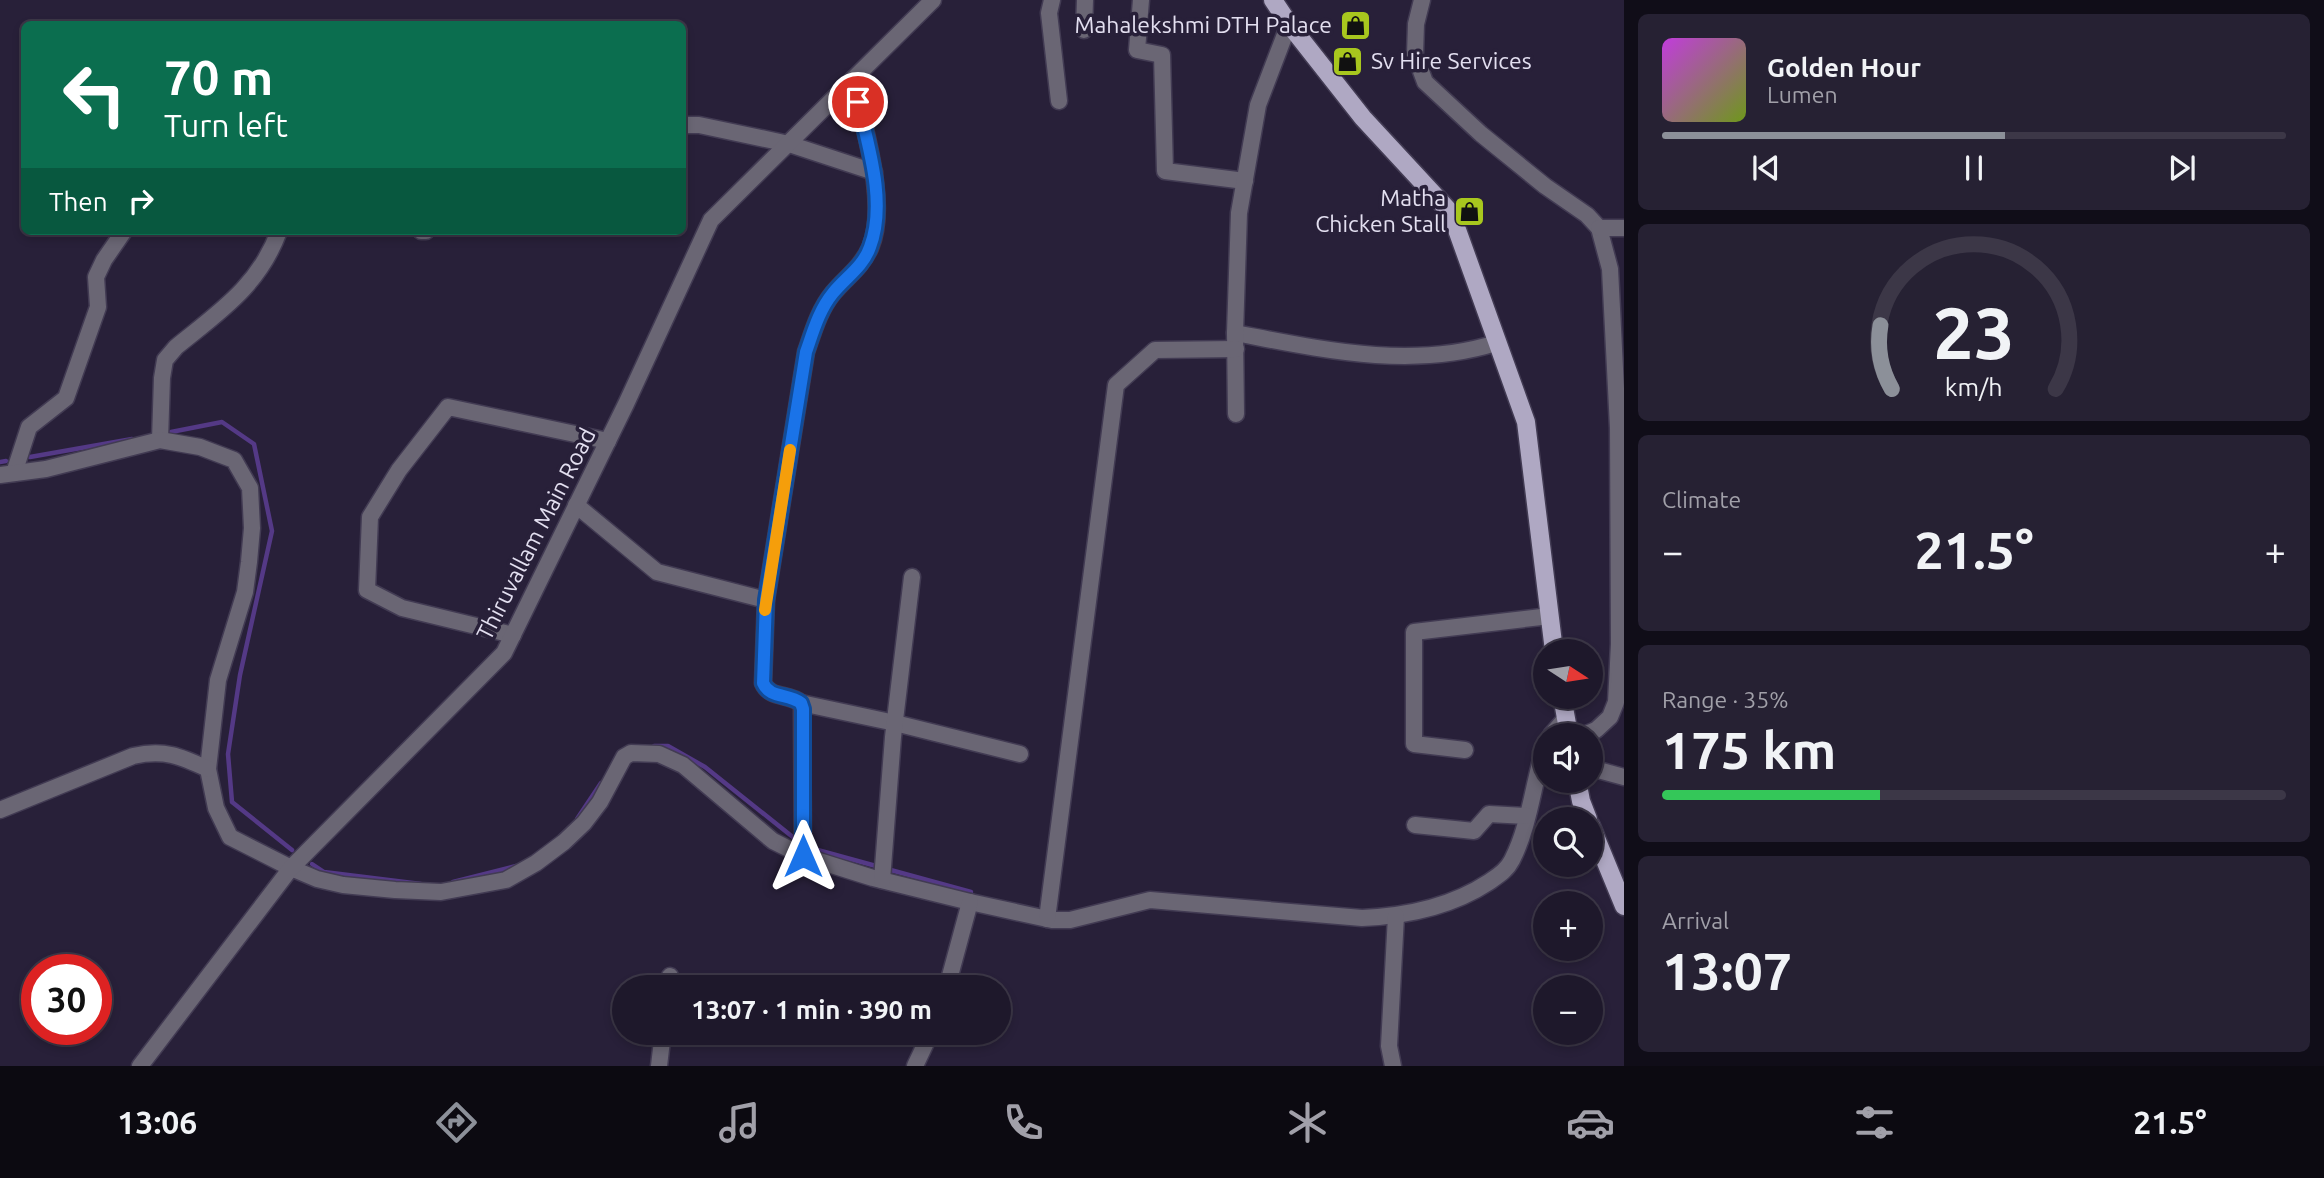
<!DOCTYPE html>
<meta charset="utf-8">
<style>
:root{--surface:#1e182b;--page:#262133;--text:#f1f3f6;--muted:#a1a0a9;--line:#3c3747;--accent:#8c9099}
body{margin:0;font-family:Ubuntu,sans-serif;background:var(--page);color:var(--text);height:100vh;display:flex;flex-direction:column;font-size:26px;white-space:nowrap}
*{box-sizing:border-box;margin:0}
p{font-size:23px;color:var(--muted)}
.icon{flex:none;width:38px;height:38px;fill:none;stroke:currentColor;stroke-width:2;stroke-linecap:round;stroke-linejoin:round}
.map{position:relative;flex:1;overflow:hidden}
.sheet{display:flex;flex-direction:column;gap:14px;padding:14px;background:#100d18;width:700px}
.sheet>*{flex:none}
.banner{position:absolute;left:21px;top:21px;width:665px;height:214px;border-radius:10px;box-shadow:0 4px 10px #0003,0 0 0 2px var(--line);background:#0b6e4f;color:#fff;overflow:hidden}
.needle{width:46px;rotate:102deg}
.fabs{position:absolute;left:1533px;top:639px;display:grid;gap:14px}
.fabs a{display:grid;place-items:center;width:70px;height:70px;border-radius:50%;background:var(--surface);box-shadow:0 4px 10px #0003,0 0 0 2px var(--line);font-size:35px}
.speed{position:absolute;left:21px;top:954px;display:flex;gap:14px;font-size:35px;font-weight:700;text-align:center}
.speed>*{display:grid;place-content:center;width:91px;height:91px;border-radius:50%;background:var(--surface);box-shadow:0 4px 10px #0003,0 0 0 2px var(--line);line-height:1}
.speed .limit{border:10px solid #d22;background:#fff;color:#111}
.pin{position:absolute;display:grid;place-items:center;width:60px;height:60px;color:#fff;margin:-30px;border:4px solid #fff;border-radius:50%;box-shadow:0 2px 7px #0007}
.me{position:absolute;width:77px;margin:-38px;rotate:0deg;stroke-linejoin:round;filter:drop-shadow(0 0 5px #0008)}
.turn{display:flex;align-items:center;gap:24px;height:147px;padding:0 28px;font-size:32px}
.turn .icon{width:91px;height:91px;stroke-width:2.5}
.turn b{display:block;font-size:49px;line-height:60px}
.then{display:flex;align-items:center;height:66px;padding:0 28px;background:#0003;gap:14px;font-size:26px}
.big{font-size:52px;font-weight:600;line-height:1.1}
.sheet .card{flex:1;display:flex;flex-direction:column;justify-content:center;gap:10px;min-width:0;padding:0 24px;border-radius:10px;background:var(--page)}
.sheet .dial{align-items:center;gap:0}
.dial svg{height:182px;overflow:visible;fill:none;stroke:var(--line);stroke-width:7;stroke-linecap:round;text-anchor:middle}
.dial text{fill:var(--text);stroke:none}
.song{display:flex;align-items:center;gap:21px}
.cover{width:84px;height:84px;border-radius:10px;background:linear-gradient(135deg,hsl(290 70% 55%),hsl(80 70% 35%))}
.played{height:7px;border-radius:4px;background:linear-gradient(90deg,var(--accent) 55%,var(--line) 55%)}
.keys{display:flex;justify-content:space-around;direction:ltr}
.heat{display:flex;justify-content:space-between;align-items:center;font-size:38px;direction:ltr}
.charge{height:10px;border-radius:5px;background:linear-gradient(90deg,#34c759 35%,var(--line) 0)}
.trip{position:absolute;left:612px;top:975px;width:399px;height:70px;border-radius:35px;background:var(--surface);box-shadow:0 4px 10px #0003,0 0 0 2px var(--line);font-weight:600;line-height:70px;text-align:center}
.dock{display:flex;height:112px;justify-content:space-around;align-items:center;background:#0c0a11;color:var(--muted)}
.dock .icon{width:49px;height:49px}
.dock .current{color:var(--accent)}
.dock b{font-size:32px;color:var(--text)}
main{display:flex;flex:1;min-height:0}
.map>svg:first-child{display:block}
.lines{fill:none;stroke-linecap:round;stroke-linejoin:round}
.stream{stroke:#543986;stroke-width:4.5}
.minor-casing{stroke:#423b53;stroke-width:19}
.major-casing{stroke:#423b53;stroke-width:21}
.minor{stroke:#6a6674;stroke-width:16}
.major{stroke:#afa8c3;stroke-width:18}
.route-casing{stroke:#114b97;stroke-width:18}
.route{stroke:#1a73e8;stroke-width:12}
.slow{stroke:#f59e0b;stroke-width:12}
.labels{text-anchor:middle;stroke-width:7;stroke-linejoin:round;paint-order:stroke}
.poi-label{font-size:23px;fill:#e3dff0;stroke:#282039;text-anchor:end}
.street-label{font-size:23px;fill:#e3dff0;stroke:#282039}
</style>
<main>
<div class="map">
<svg width="1624" height="1066" viewBox="0 0 1624 1066">
<rect width="100%" height="100%" fill="#282039"/>
<g class="lines">
<!-- stream -->
<g class="stream">
<polyline points="171,432 222,422 254,444 272,531 240,675 228,754 232,802 292,850"/>
<polyline points="30,457 132,439"/>
<polyline points="0,462 6,461"/>
<polyline points="654,746 668,746 705,767 799,842"/>
<polyline points="577,819 601,783"/>
<polyline points="814,849 971,892"/>
<polyline points="312,864 324,872 421,884"/>
<polyline points="453,882 516,866"/>
</g>
<defs>
<g id="minor">
<polyline points="1052,0 1049,13 1059,101"/>
<polyline points="1141,0 1137,50 1162,55 1165,171 1245,181"/>
<polyline points="1422,0 1416,24 1415,55 1425,82 1481,134 1545,186 1587,215 1599,228 1610,269 1618,428 1619,644 1616,702 1610,717 1596,730 1584,735"/>
<polyline points="1084,30 1085,0"/>
<polyline points="682,125 699,125 789,144 874,172"/>
<polyline points="1599,228 1624,228"/>
<polyline points="421,231 426,231"/>
<path d="M1235,333C1320,349 1411,370 1496,343"/>
<polyline points="1236,414 1235,333 1239,213 1258,105 1289,24"/>
<path d="M160,440L162,378L165,360L176,347C219,312 259,286 279,231"/>
<polyline points="14,473 29,427 66,398 98,307 96,277 104,260 124,231"/>
<path d="M0,475L46,469L160,440L200,447L234,460L250,488L252,528L249,562L245,592L218,680L208,769L216,808L230,837L291,868L317,879L343,885L395,890L441,892L506,880L536,863L564,842L584,823L600,802L624,757L631,753L659,754L683,765L773,841L803,856L873,878L970,902L1052,920H1070L1150,900L1362,918C1408,916 1451,907 1489,882C1499,875 1507,870 1512,860C1530,825 1533,783 1545,746"/>
<polyline points="576,505 657,572 766,600"/>
<polyline points="513,635 402,608 367,590 370,517 399,470 448,407 608,441"/>
<polyline points="801,703 895,723 1020,754"/>
<polyline points="1551,735 1566,718"/>
<polyline points="1465,750 1414,744 1414,632 1550,616"/>
<polyline points="1591,768 1624,777"/>
<path d="M0,810L133,756C164,749 180,756 208,769"/>
<polyline points="1415,825 1474,831 1489,814 1527,816"/>
<path d="M803,856L802,709L801,703C788,693 770,699 763,683L766,600L806,352C813,332 819,310 833,293C846,277 860,269 870,248C889,204 863,125 853,79"/>
<polyline points="882,880 893,737 912,577"/>
<polyline points="1047,919 1116,385 1155,350 1236,349"/>
<polyline points="668,987 670,976"/>
<polyline points="947,987 970,902"/>
<polyline points="140,1066 291,868 504,653 626,404 711,220 933,0"/>
<polyline points="659,1066 663,1032"/>
<polyline points="915,1066 931,1032"/>
<polyline points="1393,1066 1389,1046 1396,916"/>
</g>
<g id="major">
<polyline points="1273,0 1289,24 1363,118 1451,213 1526,422 1554,651"/>
<polyline points="1562,696 1569,735"/>
<polyline points="1577,780 1581,801 1588,819"/>
<polyline points="1591,826 1624,906"/>
</g>
</defs>
<!-- minor casing -->
<use href="#minor" class="minor-casing"/>
<!-- major casing -->
<use href="#major" class="major-casing"/>
<!-- minor -->
<use href="#minor" class="minor"/>
<!-- major -->
<use href="#major" class="major"/>
</g>
<g class="lines">
<defs>
<path id="route" d="M803,856V709L801,703C788,693 770,699 763,683L766,600L806,352C813,332 819,310 833,293C846,277 863,267 870,247C887,203 868,145 858,102"/>
</defs>
<!-- route casing -->
<use href="#route" class="route-casing"/>
<!-- route -->
<use href="#route" class="route"/>
<!-- slow -->
<polyline class="slow" points="765,610 790,450"/>
</g>
<!-- icons -->
<defs>
<symbol id="shop-square" viewBox="-11 -11 22 22"><rect x="-9" y="-9" width="18" height="18" rx="4" fill="#a8c71e" stroke="#282039"/><path d="M-5-2.5h2.3a2.7 3.5 0 0 1 5.4 0H5L5.5 6h-11ZM-1.5-2.5h3a1.5 2.3 0 0 0-3 0Z" fill="#111"/></symbol>
</defs>
<g fill-rule="evenodd">
<use href="#shop-square" x="1338" y="8" width="35" height="35"/>
<use href="#shop-square" x="1330" y="44" width="35" height="35"/>
<use href="#shop-square" x="1452" y="194" width="35" height="35"/>
</g>
<g class="labels">
<!-- poi labels -->
<g class="poi-label">
<text x="1332" y="33">Mahalekshmi DTH Palace</text>
<text x="1371" y="69" text-anchor="start">Sv Hire Services</text>
<text x="1446" y="206">Matha<tspan x="1446" dy="26">Chicken Stall</tspan></text>
</g>
<!-- street labels -->
<g class="street-label">
<text transform="translate(536 534) rotate(-63)" y="8">Thiruvallam Main Road</text>
</g>
</g>
</svg>
<div class="fabs">
<a><svg class="needle" viewBox="-14 -14 28 28"><path d="M0-13l5 13h-10z" fill="#e53935"/><path d="M0 13l5-13h-10z" fill="#a1a0a9"/></svg></a>
<a><svg class="icon" aria-label="sound" viewBox="0 0 24 24"><path d="M4 9h4l5-4v14l-5-4H4zM17 9q2 3 0 6"/></svg></a>
<a><svg class="icon" aria-label="search" viewBox="0 0 24 24"><circle cx="10" cy="10" r="6"/><path d="M15 15l6 6"/></svg></a>
<a>+</a>
<a>−</a>
</div>
<div class="speed"><div class="limit">30</div></div>
<div class="pin" style="left:858px;top:102px;background:#d93025"><svg class="icon" aria-label="arrive" viewBox="0 0 24 24"><path d="M6 21V4h12l-3 4 3 4H6"/></svg></div>
<svg class="me" style="left:803px;top:856px" viewBox="-20 -20 40 40"><path d="M0-17L14 15 0 8-14 15z" fill="#1a73e8" stroke="#fff" stroke-width="4"/></svg>
<div class="trip">13:07 · 1 min · 390 m</div>
<div class="banner">
<div class="turn"><svg class="icon" aria-label="left" viewBox="0 0 24 24"><path d="M17 20v-9H6M10 6l-5 5 5 5"/></svg><div><b>70 m</b>Turn left</div></div>
<div class="then">Then<svg class="icon" aria-label="right" viewBox="0 0 24 24"><path d="M7 20v-9h11M14 6l5 5-5 5"/></svg></div>
</div>
</div>
<section class="sheet">
<div class="card">
<div class="song"><i class="cover"></i><div><b>Golden Hour</b><p>Lumen</p></div></div>
<div class="played"></div>
<div class="keys"><svg class="icon" aria-label="previous" viewBox="0 0 24 24"><path d="M18 5L8 12l10 7zM5 5v14"/></svg><svg class="icon" aria-label="pause" viewBox="0 0 24 24"><path d="M8 5v14M16 5v14"/></svg><svg class="icon" aria-label="next" viewBox="0 0 24 24"><path d="M6 5l10 7-10 7zM19 5v14"/></svg></div>
</div>
<div class="card dial"><svg viewBox="0 0 100 80">
<path d="M14 69A42 42 0 1 1 86 69"/>
<path d="M14 69A42 42 0 0 1 9 41" stroke="#8c9099"/>
<text x="50" y="56" font-size="32" font-weight="700">23</text>
<text x="50" y="72" font-size="11">km/h</text>
</svg></div>
<div class="card"><p>Climate</p>
<div class="heat"><a>−</a><b class="big">21.5°</b><a>+</a></div>
</div>
<div class="card"><p>Range · 35%</p><b class="big">175 km</b><div class="charge"></div></div>
<div class="card"><p>Arrival</p><b class="big">13:07</b></div>
</section>
</main>
<nav class="dock">
<b>13:06</b>
<svg class="icon current" aria-label="directions" viewBox="0 0 24 24"><path d="M12 3l9 9-9 9-9-9zM9 14v-3h6M13 9l2 2-2 2"/></svg>
<svg class="icon" aria-label="music" viewBox="0 0 24 24"><path d="M9 18V5l10-2v13"/><circle cx="6" cy="18" r="3"/><circle cx="16" cy="16" r="3"/></svg>
<svg class="icon" aria-label="phone" viewBox="0 0 24 24"><path d="M5 4h4l2 5-3 2q2 4 5 5l2-3 5 2v4C11 20 4 13 5 4z"/></svg>
<svg class="icon" aria-label="climate" viewBox="0 0 24 24"><path d="M12 3v18M4 7l16 10M4 17L20 7"/></svg>
<svg class="icon" aria-label="car" viewBox="0 0 24 24"><path d="M5 17H2v-5l4-1 3-4h7l3 4 3 1v5h-3M9 17h6M6 11h13"/><circle cx="7" cy="17" r="2"/><circle cx="17" cy="17" r="2"/></svg>
<svg class="icon" aria-label="filters" viewBox="0 0 24 24"><path d="M4 7h16M4 17h16"/><circle cx="9" cy="7" r="2"/><circle cx="15" cy="17" r="2"/></svg>
<b>21.5°</b>
</nav>
